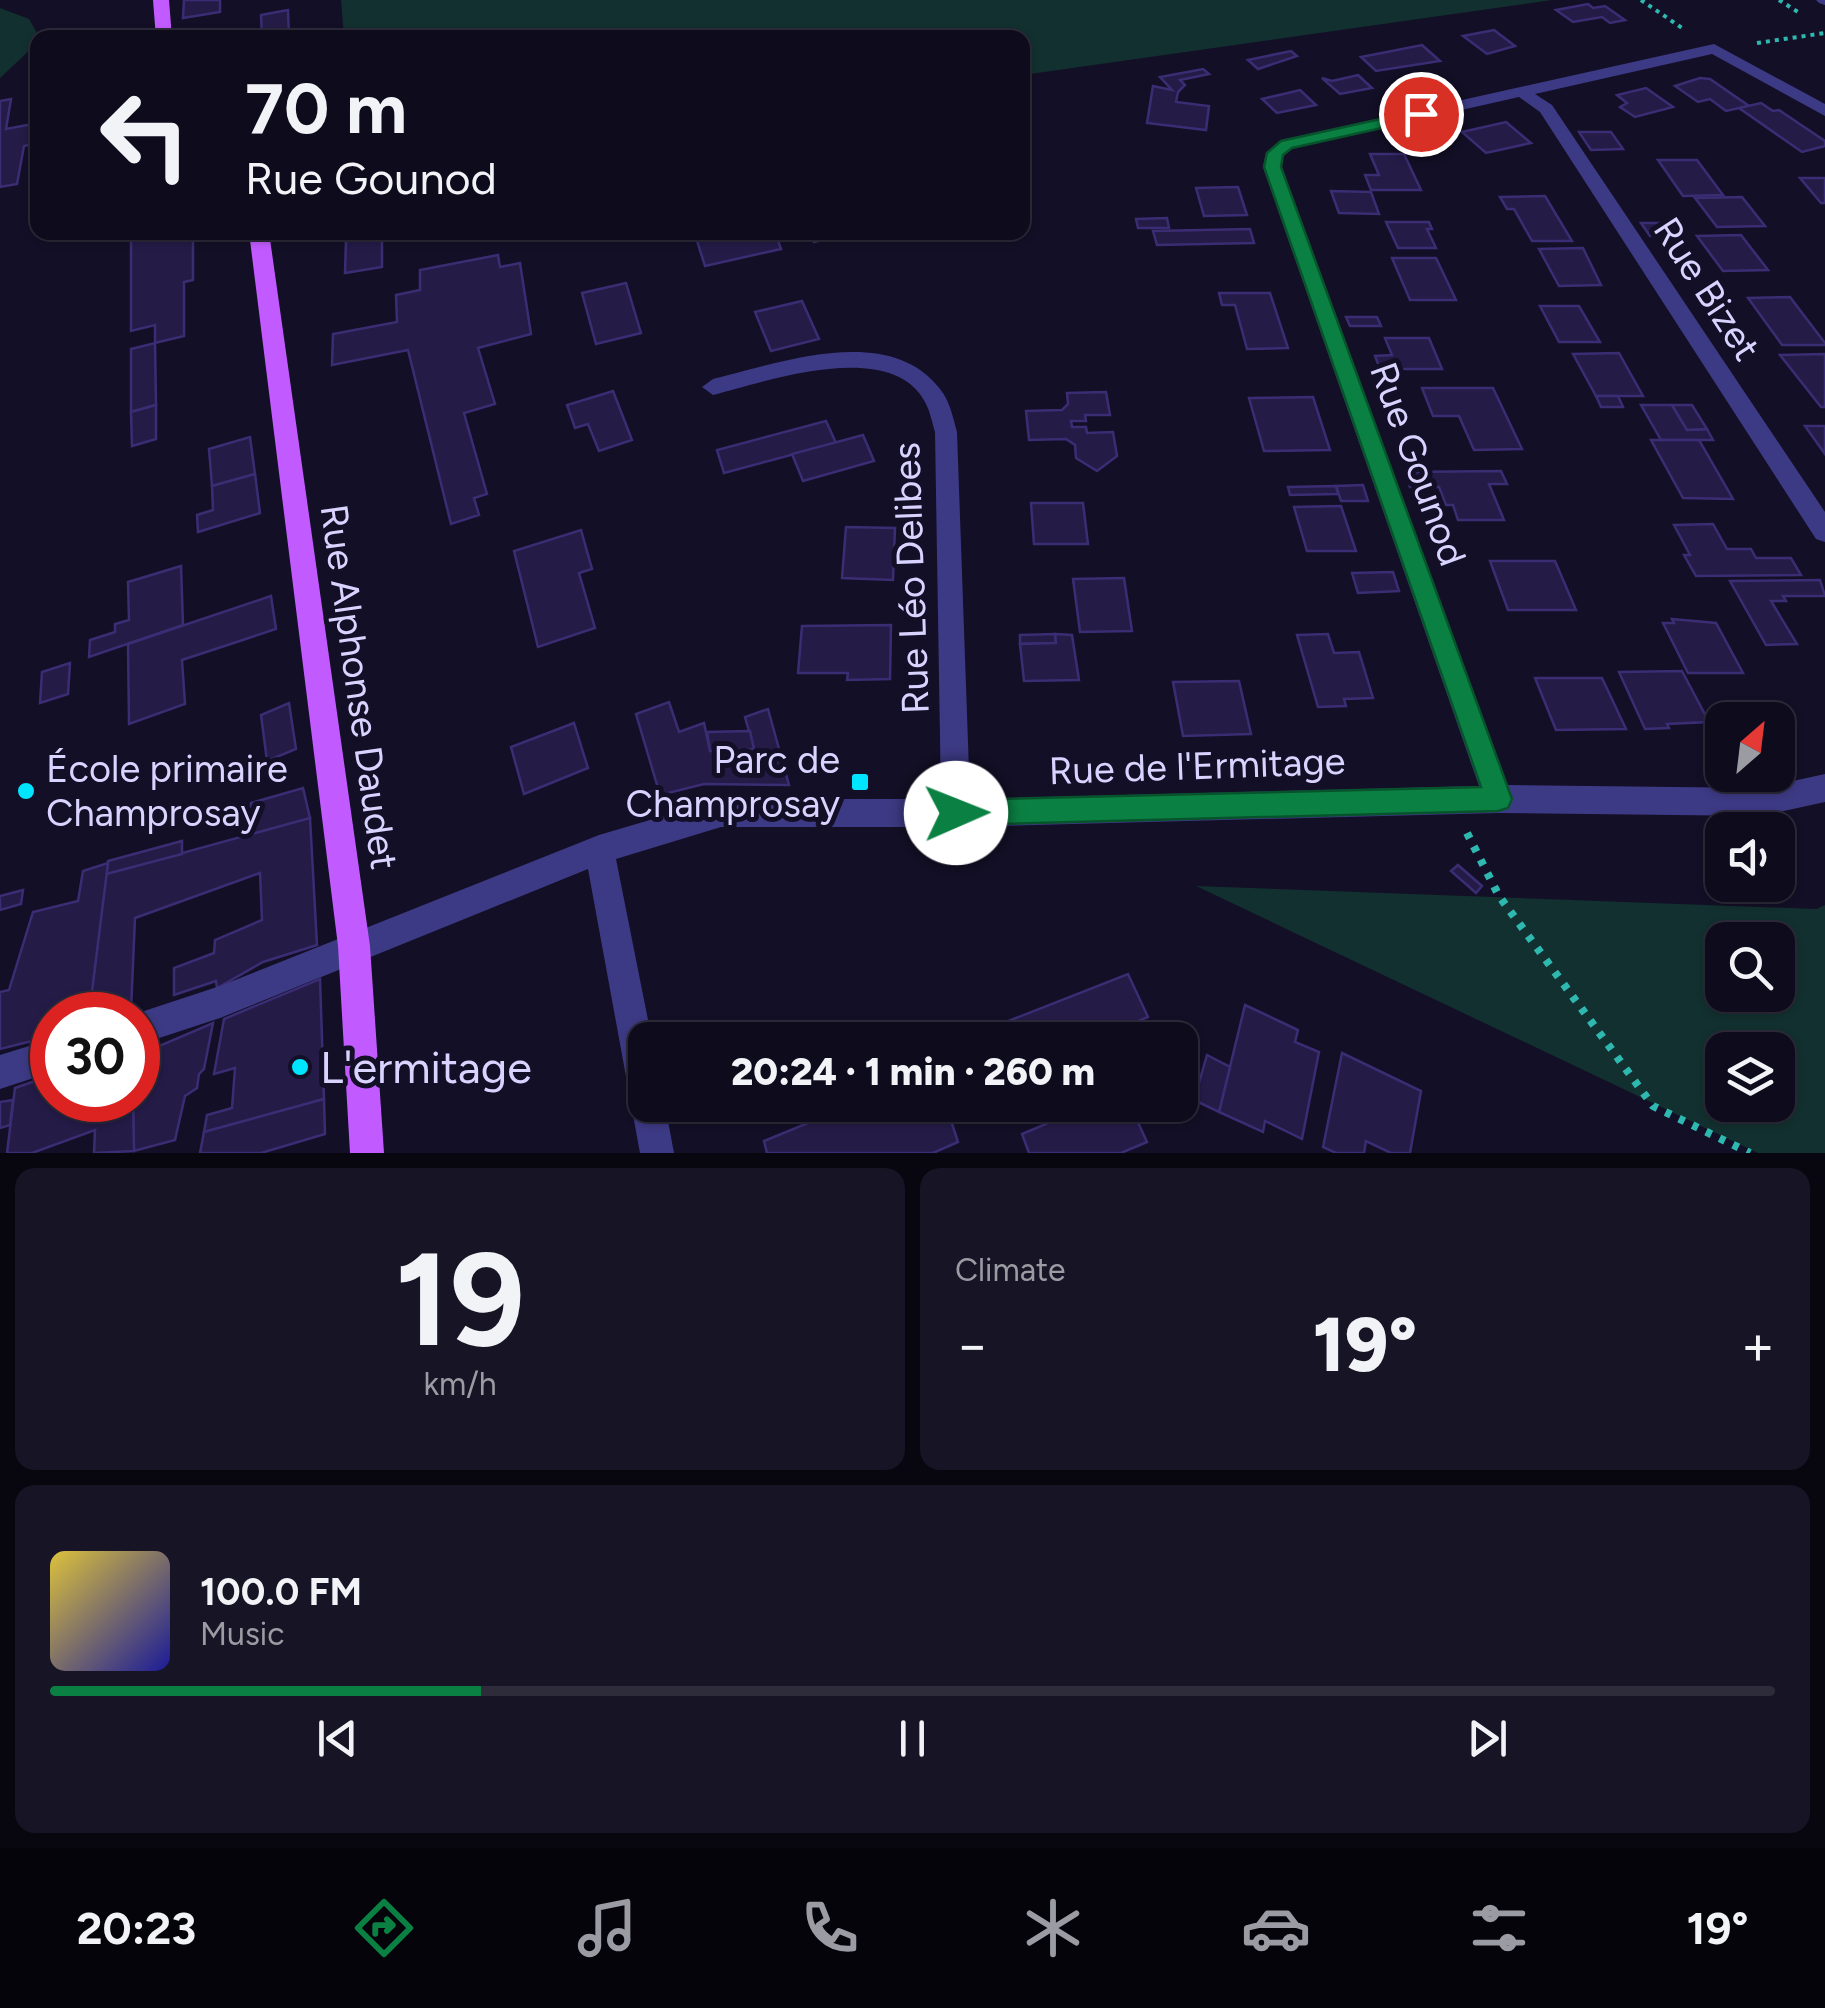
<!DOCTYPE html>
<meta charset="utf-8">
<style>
:root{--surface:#0e0b1c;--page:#171425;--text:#f1f3f6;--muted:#9b9ba3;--line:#2e2b3b;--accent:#0b8043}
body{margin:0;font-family:Figtree,sans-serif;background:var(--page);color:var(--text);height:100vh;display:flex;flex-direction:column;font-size:38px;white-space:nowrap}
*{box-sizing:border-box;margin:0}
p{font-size:32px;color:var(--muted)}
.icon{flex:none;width:55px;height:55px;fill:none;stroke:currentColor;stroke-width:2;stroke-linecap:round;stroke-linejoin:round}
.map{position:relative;height:1153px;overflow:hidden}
.drawer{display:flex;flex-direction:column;gap:15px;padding:15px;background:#08060f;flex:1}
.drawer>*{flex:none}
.banner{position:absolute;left:30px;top:30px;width:1000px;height:210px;border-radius:20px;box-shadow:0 2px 8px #0004,0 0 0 2px var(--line);background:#0e0b1c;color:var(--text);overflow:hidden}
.needle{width:65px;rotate:28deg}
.controls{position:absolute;left:1705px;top:702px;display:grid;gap:20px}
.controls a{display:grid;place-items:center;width:90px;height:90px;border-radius:20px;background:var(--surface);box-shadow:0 2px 8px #0004,0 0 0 2px var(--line);font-size:50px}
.speed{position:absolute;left:30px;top:992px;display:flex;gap:20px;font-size:50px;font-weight:700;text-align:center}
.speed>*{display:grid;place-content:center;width:130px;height:130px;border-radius:50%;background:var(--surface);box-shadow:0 2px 8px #0004,0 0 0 2px var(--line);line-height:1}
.speed .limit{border:15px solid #d22;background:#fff;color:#111}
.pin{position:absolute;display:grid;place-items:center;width:85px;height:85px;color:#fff;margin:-42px;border:5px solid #fff;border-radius:50%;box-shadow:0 2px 10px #0007}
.me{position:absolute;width:110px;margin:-55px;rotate:89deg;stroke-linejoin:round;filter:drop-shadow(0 0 8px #0008)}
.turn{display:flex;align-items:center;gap:35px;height:210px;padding:0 50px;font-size:45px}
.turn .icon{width:130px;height:130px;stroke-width:2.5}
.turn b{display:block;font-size:70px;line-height:85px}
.big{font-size:75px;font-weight:800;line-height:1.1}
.drawer .widget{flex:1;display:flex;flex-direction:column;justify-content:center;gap:15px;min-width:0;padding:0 35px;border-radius:20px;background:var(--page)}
.drawer .dial{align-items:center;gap:0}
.dial b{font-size:130px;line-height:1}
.song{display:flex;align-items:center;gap:30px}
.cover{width:120px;height:120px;border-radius:15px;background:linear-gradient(135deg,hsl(50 70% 55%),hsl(240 70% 35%))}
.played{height:10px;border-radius:5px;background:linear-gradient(90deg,var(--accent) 25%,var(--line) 25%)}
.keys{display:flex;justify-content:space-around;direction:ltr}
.heat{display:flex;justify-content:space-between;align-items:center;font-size:55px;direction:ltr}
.drawer .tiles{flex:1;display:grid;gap:15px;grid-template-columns:1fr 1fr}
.widget:last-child{grid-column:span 2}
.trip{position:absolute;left:628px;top:1022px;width:570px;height:100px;border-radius:20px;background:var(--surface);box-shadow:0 2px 8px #0004,0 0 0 2px var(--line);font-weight:800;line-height:100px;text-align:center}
.menu{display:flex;height:160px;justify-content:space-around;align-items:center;background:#06040b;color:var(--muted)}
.menu .icon{width:70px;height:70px}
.menu .active{color:var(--accent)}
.menu b{font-size:45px;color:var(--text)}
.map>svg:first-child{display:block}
.green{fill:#12302f;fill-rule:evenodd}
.building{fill:#241b47;stroke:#3b2d73;stroke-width:2.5}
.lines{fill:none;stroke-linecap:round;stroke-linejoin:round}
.path-far1{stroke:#2fb8b0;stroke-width:4;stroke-dasharray:4 5;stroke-linecap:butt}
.path{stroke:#2fb8b0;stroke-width:8;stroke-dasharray:6 9;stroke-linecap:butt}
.minor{fill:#3d3a85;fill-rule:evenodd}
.major{fill:#c25bff;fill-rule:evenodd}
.route{fill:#0b8043;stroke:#07532c;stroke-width:2.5}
.poi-dot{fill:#00e5ff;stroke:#130f26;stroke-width:4}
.labels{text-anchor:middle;stroke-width:10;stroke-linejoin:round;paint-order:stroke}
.street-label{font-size:38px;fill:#d9d4ff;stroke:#130f26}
.poi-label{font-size:38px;fill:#d9d4ff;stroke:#130f26;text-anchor:end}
.near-poi-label{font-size:45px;fill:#d9d4ff;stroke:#130f26;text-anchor:start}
</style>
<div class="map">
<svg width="1825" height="1153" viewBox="0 0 1825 1153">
<rect width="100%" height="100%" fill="#130f26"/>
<!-- green -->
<g class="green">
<polygon points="341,0 1552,0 1023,75 1022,38 344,37"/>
<polygon points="0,8 29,19 37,33 32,48 0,78"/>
<path d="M1196,886L1817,909L1825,905V1153H1758ZM1722,940H1778V995H1722ZM1722,1050H1778V1105H1722Z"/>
</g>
<!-- building -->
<g class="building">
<polygon points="184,0 220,0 220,12 183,18"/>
<polygon points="1588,4 1593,8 1605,6 1625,20 1610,23 1602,17 1573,22 1556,10"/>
<polygon points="288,10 289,38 262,38 261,15"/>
<polygon points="1494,30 1515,46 1487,54 1463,36"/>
<polygon points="1422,45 1440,61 1376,71 1361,57"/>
<polygon points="1291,51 1297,56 1258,69 1248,60"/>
<polygon points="1203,69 1209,74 1180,80 1185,85 1178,92 1176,102 1209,106 1206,130 1147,123 1153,86 1172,90 1160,77"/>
<polygon points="1358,75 1372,88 1340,94 1322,78 1332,81"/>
<polygon points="1700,78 1710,79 1749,106 1726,111 1710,99 1698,102 1675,86"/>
<polygon points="1646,88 1673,107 1635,117 1620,107 1627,103 1617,95"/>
<polygon points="1300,90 1316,105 1277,113 1262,99"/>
<polygon points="11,99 6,129 38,123 38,143 24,146 17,184 0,187 0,101"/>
<polygon points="1761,103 1773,111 1779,110 1825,141 1825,146 1802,152 1739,108"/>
<polygon points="1506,122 1531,143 1486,153 1462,132"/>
<polygon points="1579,132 1611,132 1623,149 1591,150"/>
<polygon points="1370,154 1404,154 1421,190 1371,190 1365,175 1379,175"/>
<polygon points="1658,160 1697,160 1723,195 1683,196"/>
<polygon points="1800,178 1825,178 1825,203 1821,203"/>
<polygon points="1238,187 1247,215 1204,216 1196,188"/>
<polygon points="1331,191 1371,192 1379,214 1339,213"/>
<polygon points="1545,196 1572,241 1532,241 1514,209 1507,209 1500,197"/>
<polygon points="1742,197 1765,226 1717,227 1695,198"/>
<polygon points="1167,218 1169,228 1138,228 1136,219"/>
<polygon points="1386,222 1429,222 1432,229 1427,229 1436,248 1398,248"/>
<polygon points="1641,223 1671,223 1679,235 1650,236"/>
<polygon points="1250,229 1254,243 1157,245 1153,231"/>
<polygon points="141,232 193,232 193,280 184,282 184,336 155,343 155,325 131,331 131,235"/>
<polygon points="736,232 775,232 781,249 705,266 697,241"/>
<polygon points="809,232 859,232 814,242"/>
<polygon points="382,234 382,267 345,273 346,240"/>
<polygon points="1741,235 1768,270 1723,271 1697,236"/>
<polygon points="1583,248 1601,285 1559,286 1539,249"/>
<polygon points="498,255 500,267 520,263 531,334 478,348 495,404 464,413 487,494 474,498 479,515 451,524 408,350 332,365 333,334 397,322 396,295 420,290 420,270"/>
<polygon points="1392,258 1436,258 1456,300 1410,300"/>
<polygon points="626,283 641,333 596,344 582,293"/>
<polygon points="1219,293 1270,293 1288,348 1247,349 1235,305 1222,305"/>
<polygon points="1790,297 1825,343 1825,345 1782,345 1748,298"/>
<polygon points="802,301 819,339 771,351 755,312"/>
<polygon points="1540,306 1579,306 1600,342 1559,342"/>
<polygon points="1346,317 1377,317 1381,326 1350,326"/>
<polygon points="1385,338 1429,338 1442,369 1380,369 1375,356 1392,355"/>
<polygon points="155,343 156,405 131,412 131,349"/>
<polygon points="1619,353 1643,396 1596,396 1573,354"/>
<polygon points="1825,354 1825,407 1821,407 1780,355"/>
<polygon points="1422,388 1493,388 1522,449 1474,450 1459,416 1433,416"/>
<polygon points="613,391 632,440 599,451 588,424 575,428 567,405"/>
<polygon points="1106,392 1110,415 1085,415 1086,421 1071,421 1072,427 1086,427 1087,433 1113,432 1117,456 1097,471 1076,458 1075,445 1066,439 1029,440 1026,411 1062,410 1068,404 1067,393"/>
<polygon points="1596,396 1618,396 1623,407 1601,407"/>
<polygon points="1313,397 1330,450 1264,451 1249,398"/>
<polygon points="156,405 156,439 132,446 131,412"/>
<polygon points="1641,405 1672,405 1687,430 1707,429 1713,440 1661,440"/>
<polygon points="1672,405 1692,405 1707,429 1687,430"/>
<polygon points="826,421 836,443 724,473 717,450"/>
<polygon points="1805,426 1825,426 1825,454"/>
<polygon points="863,435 874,461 803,481 792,454"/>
<polygon points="250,437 255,474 212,486 209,449"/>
<polygon points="1651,440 1699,440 1733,499 1683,498"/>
<polygon points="1501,471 1507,484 1489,484 1504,520 1458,520 1453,505 1446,505 1439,487 1410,487 1405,472"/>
<polygon points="255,474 260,513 198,532 197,515 213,510 212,486"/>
<polygon points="1363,485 1368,501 1341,501 1336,486"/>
<polygon points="1336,486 1338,494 1290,495 1288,487"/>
<polygon points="1031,503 1083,503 1088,544 1034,544"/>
<polygon points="1341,506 1356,551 1307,551 1294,507"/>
<polygon points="1713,524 1727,549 1751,549 1756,558 1791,558 1801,575 1696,576 1684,555 1690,555 1674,525"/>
<polygon points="846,527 895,528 893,580 842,578"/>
<polygon points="581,530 592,569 579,573 595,628 538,647 514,551"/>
<polygon points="1490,561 1555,561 1576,610 1508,610"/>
<polygon points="181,566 183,625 89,657 90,640 115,632 115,624 129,620 128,582"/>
<polygon points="1393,572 1399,591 1358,593 1352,573"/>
<polygon points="1124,578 1132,631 1080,632 1073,579"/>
<polygon points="1820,580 1825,596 1783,596 1786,601 1771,601 1797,644 1766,645 1730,581"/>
<polygon points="271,596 276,629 182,660 185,704 129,724 128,644"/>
<polygon points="1672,619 1716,623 1743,673 1688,673 1663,623 1674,623"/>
<polygon points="891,625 890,679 847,680 848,673 798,673 802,626"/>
<polygon points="1055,634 1056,643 1020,644 1020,635"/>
<polygon points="1055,634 1072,635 1079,680 1024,681 1020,644 1056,643"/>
<polygon points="1328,634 1334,653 1359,652 1373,698 1344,699 1346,706 1318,707 1297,635"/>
<polygon points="70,663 68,694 40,703 42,672"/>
<polygon points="1682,671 1709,722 1667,724 1669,728 1645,729 1619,672"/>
<polygon points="1535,678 1602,678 1626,729 1556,730"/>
<polygon points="1239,681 1251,734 1183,736 1173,682"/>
<polygon points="669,702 679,732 704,723 710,751 754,749 745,717 768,709 789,785 704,784 660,795 636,714"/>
<polygon points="289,703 296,749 267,761 261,715"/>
<polygon points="574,723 588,768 524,794 511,747"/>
<polygon points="750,731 754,749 710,751 707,732"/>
<polygon points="303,788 310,818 249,836 251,803"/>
<polygon points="310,818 317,945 263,962 217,988 216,981 174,995 174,968 214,953 215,940 262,920 260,873 135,918 131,1011 119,1015 89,1015 106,874"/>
<polygon points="182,841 182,854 106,874 108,861"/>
<polygon points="108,863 89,1015 52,1015 52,1036 0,1049 0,992 9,990 33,912 78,901 83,871"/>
<polygon points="1458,865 1482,886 1476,893 1451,871"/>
<polygon points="23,890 21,904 0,910 0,896"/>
<polygon points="1128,974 1148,1017 1091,1040 960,1040"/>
<polygon points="320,979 324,1099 204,1132 207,1115 232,1108 235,1068 214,1074 224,1019"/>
<polygon points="1245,1005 1298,1030 1295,1042 1319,1052 1302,1139 1265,1121 1263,1132 1219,1112"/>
<polygon points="213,1023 204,1069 199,1074 197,1088 185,1096 175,1140 134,1151 133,1100 138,1100 138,1055"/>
<polygon points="1342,1053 1421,1091 1410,1153 1391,1153 1366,1141 1364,1153 1336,1153 1323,1147"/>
<polygon points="1207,1055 1230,1067 1219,1112 1194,1100"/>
<polygon points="52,1075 52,1100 133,1100 134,1151 94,1153 95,1130 32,1153 7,1153 15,1088"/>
<polygon points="324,1099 325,1134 261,1153 200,1153 204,1132"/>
<polygon points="13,1100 10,1125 0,1128 0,1102"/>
<polygon points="833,1105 946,1105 958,1142 933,1153 767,1153 764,1141 813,1121 811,1114"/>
<polygon points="1091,1105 1130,1105 1147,1142 1121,1153 1029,1153 1022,1134"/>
</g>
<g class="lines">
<!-- path-far1 -->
<g class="path-far1">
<polyline points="1641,0 1685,30"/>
<polyline points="1779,0 1798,12"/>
<polyline points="1757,43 1825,33"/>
</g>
<!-- path -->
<polyline class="path" points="1467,833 1499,896 1653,1106 1750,1153"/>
<!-- minor -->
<g class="minor">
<polygon points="1816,0 1825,0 1825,5 1819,3"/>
<path d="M1714,44L1825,104V116L1712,54L1535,94L1552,105L1825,512V542L1816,539L1540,112L1519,97L1293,148L1283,155L1281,167L1507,785L1761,788L1825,774V802L1761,816L1498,813L956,827H721L616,859L652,1040H645V1105H665L674,1153H640L588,869L220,1018L138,1045V1015H132L220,986L599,835L721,799H941L935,432C932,422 930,411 925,402C891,338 767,381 713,395L702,387L713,379C779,363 889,322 940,389C950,401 953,418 957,432L970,799L1479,786L1263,167L1266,153L1287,139Z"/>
<polygon points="52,1039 52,1072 0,1089 0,1055"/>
</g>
<!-- major -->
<g class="major">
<polygon points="153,0 169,0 172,38 156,38"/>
<polygon points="249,232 269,232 370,946 384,1153 350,1153 338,946"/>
</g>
</g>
<!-- route -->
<polygon class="route" points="1421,110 1429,114 1427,118 1292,148 1283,155 1281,167 1512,799 1508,808 1498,811 956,825 946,822 943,813 946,804 956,800 1481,787 1264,167 1267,153 1281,141"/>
<!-- markers -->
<g class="poi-dot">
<rect x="850" y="772" width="20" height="20" rx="5"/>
<circle cx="26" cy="791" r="10"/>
<circle cx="300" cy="1067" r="10"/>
</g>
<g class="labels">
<!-- street labels -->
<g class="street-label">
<text transform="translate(1707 289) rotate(57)" y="13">Rue Bizet</text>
<text transform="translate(1418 464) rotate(70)" y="13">Rue Gounod</text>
<text transform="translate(911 578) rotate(-92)" y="13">Rue Léo Delibes</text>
<text transform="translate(359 687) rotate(82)" y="13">Rue Alphonse Daudet</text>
<text transform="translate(1197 766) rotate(-2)" y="13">Rue de l'Ermitage</text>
</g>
<!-- poi labels -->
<g class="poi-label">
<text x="840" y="773">Parc de<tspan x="840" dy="44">Champrosay</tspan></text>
<text x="46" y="782" text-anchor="start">École primaire<tspan x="46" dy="44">Champrosay</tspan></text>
</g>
<!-- near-poi labels -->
<g class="near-poi-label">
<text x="320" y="1083">L'ermitage</text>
</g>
</g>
</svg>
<div class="controls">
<a><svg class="needle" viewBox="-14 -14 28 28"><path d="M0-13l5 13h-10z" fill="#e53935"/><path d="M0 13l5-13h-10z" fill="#9b9ba3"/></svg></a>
<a><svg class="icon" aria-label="sound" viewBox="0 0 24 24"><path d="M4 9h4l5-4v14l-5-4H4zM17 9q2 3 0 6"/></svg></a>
<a><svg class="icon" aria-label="search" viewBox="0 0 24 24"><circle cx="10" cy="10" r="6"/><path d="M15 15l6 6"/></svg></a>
<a><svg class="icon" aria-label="layers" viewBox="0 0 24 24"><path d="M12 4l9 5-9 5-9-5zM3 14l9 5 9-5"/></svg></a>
</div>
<div class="speed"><div class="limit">30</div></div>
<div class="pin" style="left:1421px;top:114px;background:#d93025"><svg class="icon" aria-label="arrive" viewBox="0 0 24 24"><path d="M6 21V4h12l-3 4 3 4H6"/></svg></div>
<svg class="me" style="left:956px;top:813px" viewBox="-20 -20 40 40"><circle r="19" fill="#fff"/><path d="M0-13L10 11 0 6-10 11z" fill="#0b8043"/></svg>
<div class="trip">20:24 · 1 min · 260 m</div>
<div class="banner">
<div class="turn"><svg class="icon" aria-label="left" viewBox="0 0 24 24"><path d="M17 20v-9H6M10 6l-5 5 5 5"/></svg><div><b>70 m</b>Rue Gounod</div></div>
</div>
</div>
<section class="drawer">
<div class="tiles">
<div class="widget dial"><b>19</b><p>km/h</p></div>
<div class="widget"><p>Climate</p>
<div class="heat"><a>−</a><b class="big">19°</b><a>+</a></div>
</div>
<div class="widget">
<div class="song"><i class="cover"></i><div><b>100.0 FM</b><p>Music</p></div></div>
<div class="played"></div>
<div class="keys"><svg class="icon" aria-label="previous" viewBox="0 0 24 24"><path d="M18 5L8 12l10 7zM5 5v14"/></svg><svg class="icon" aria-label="pause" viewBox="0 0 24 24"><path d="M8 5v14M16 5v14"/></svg><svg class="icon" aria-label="next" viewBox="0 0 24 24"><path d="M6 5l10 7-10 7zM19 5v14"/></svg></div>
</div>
</div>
</section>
<nav class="menu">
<b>20:23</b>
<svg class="icon active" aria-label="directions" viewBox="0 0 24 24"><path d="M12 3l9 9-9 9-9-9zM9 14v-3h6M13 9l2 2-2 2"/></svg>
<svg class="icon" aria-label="music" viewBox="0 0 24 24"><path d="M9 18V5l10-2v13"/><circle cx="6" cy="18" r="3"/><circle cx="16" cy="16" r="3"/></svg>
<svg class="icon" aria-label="phone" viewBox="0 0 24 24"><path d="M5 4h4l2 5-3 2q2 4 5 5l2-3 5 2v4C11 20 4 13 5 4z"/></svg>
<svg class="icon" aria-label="climate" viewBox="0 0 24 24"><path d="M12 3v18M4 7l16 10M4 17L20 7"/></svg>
<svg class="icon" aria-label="car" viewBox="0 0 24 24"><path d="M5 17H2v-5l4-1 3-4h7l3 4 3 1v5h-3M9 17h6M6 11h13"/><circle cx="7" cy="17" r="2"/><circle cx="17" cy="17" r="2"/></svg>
<svg class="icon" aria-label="filters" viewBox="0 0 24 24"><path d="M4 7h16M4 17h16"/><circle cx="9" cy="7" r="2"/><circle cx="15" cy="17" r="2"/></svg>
<b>19°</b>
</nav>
